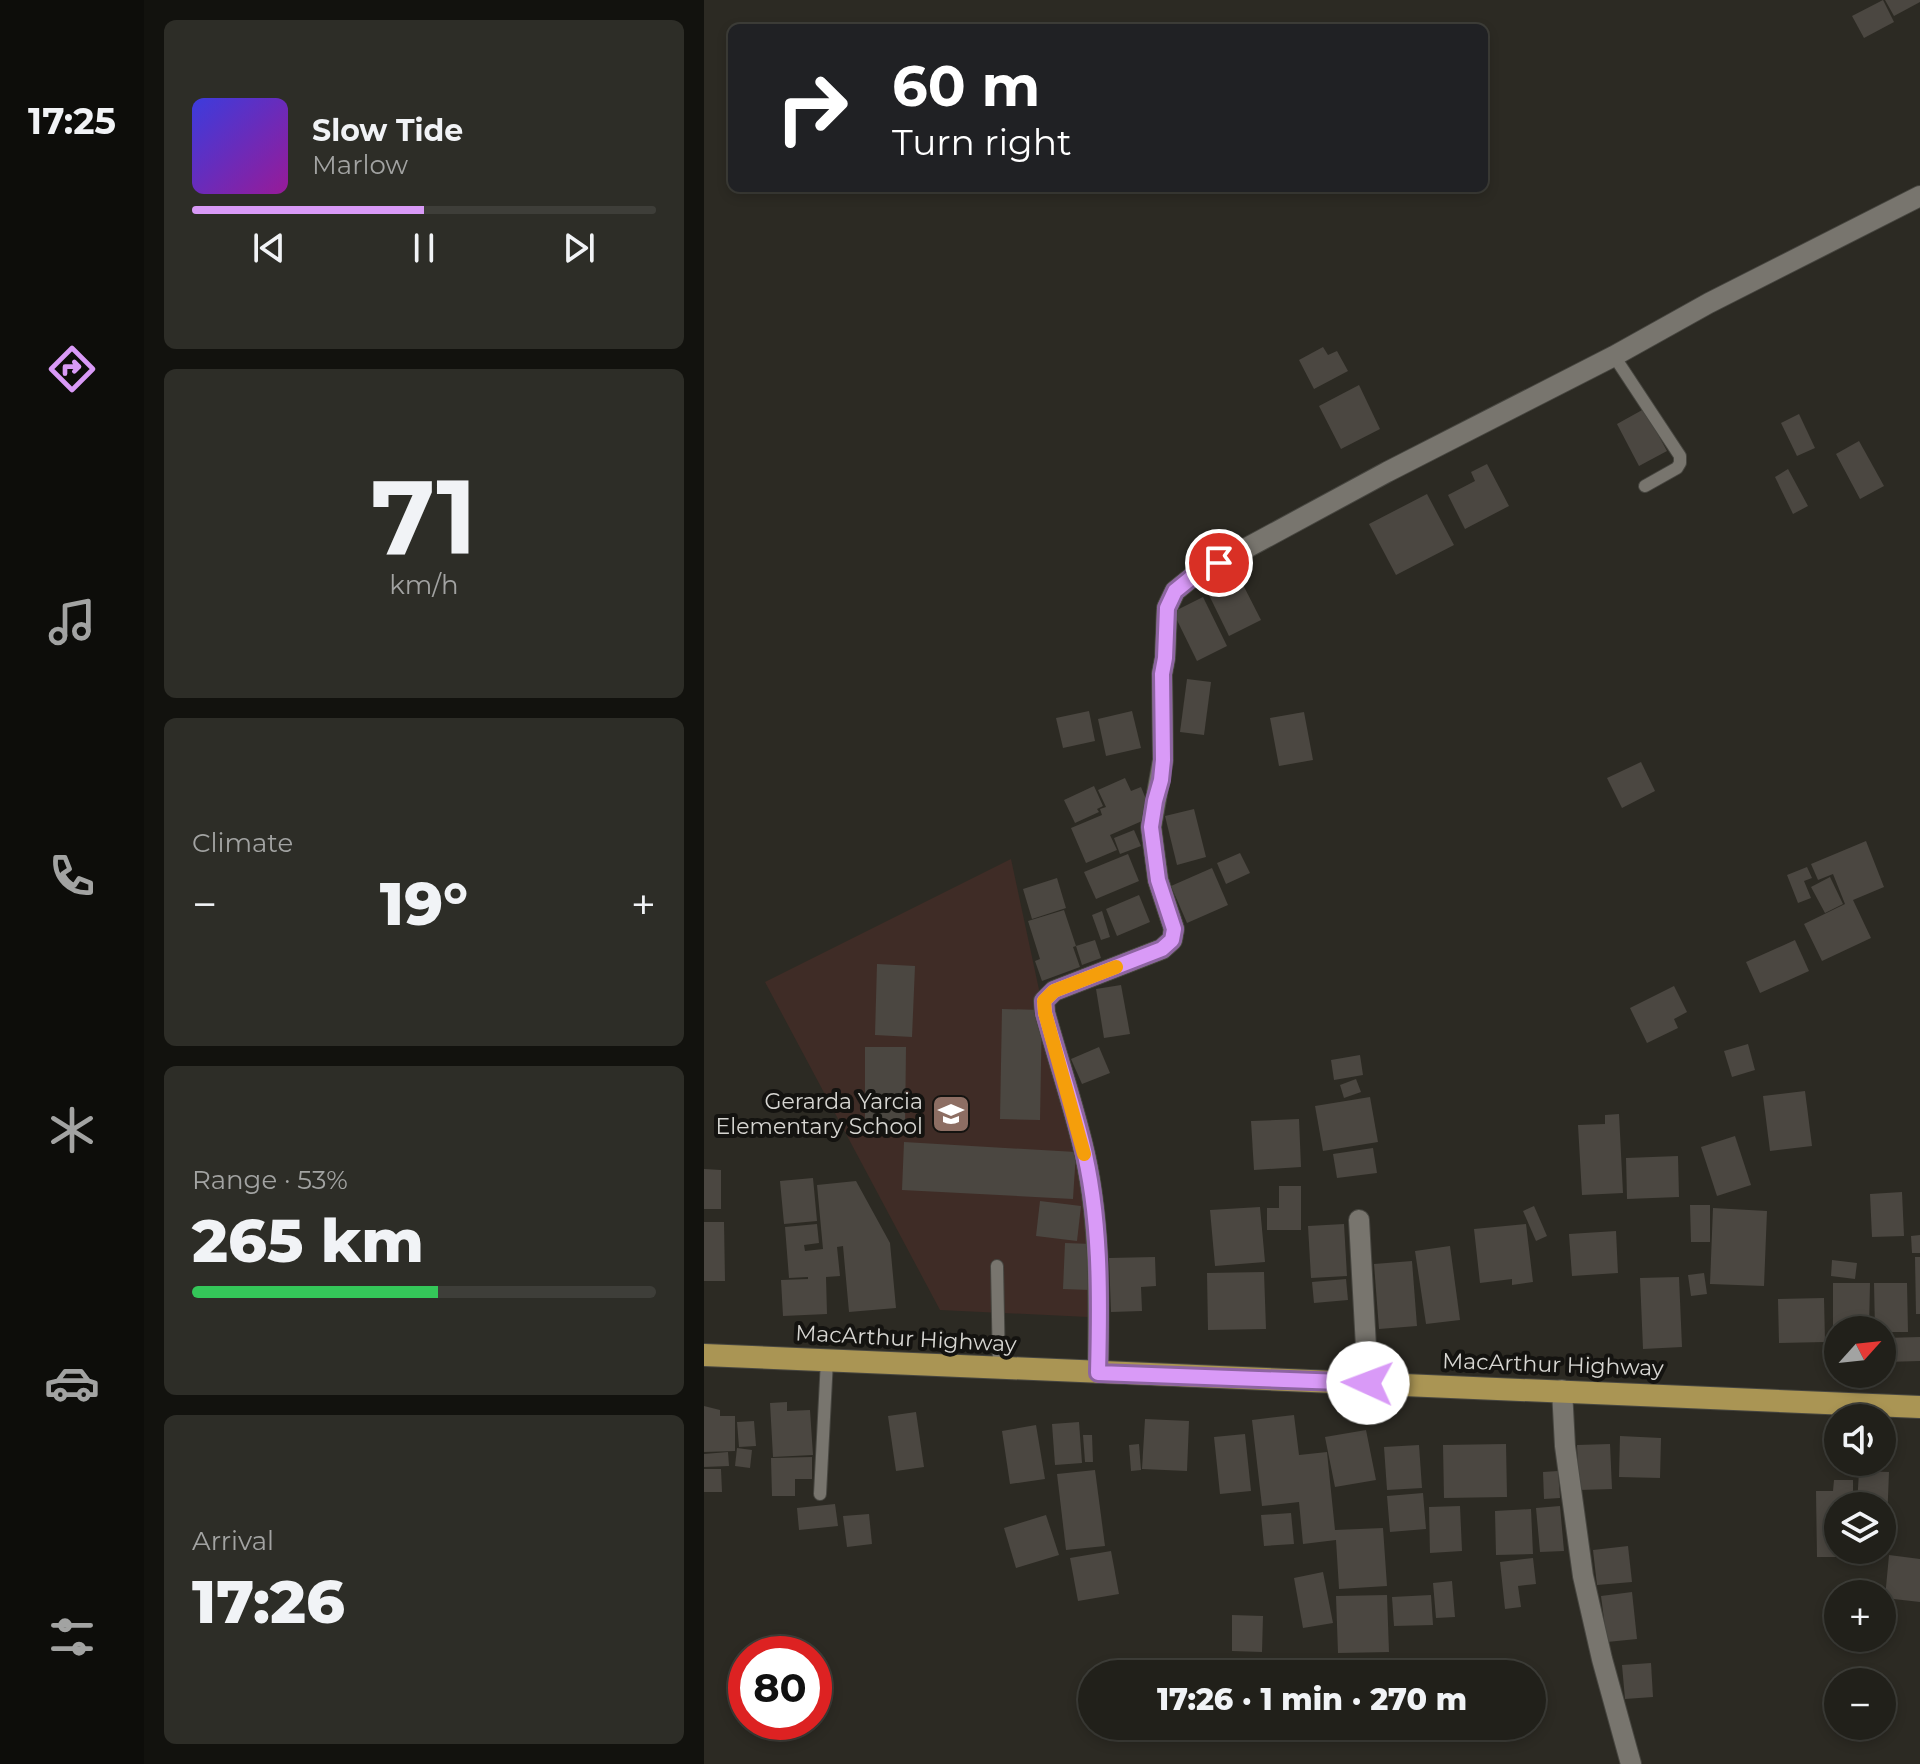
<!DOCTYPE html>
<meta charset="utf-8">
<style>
:root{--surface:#21201a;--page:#2d2d27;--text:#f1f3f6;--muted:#a2a3a2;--line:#3e3e39;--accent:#d99af7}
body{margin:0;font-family:Montserrat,sans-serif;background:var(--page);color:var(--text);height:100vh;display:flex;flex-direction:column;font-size:30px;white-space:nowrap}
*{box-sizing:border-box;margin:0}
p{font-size:26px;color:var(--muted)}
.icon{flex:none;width:44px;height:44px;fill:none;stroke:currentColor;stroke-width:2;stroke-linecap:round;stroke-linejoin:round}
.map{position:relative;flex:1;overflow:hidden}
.panel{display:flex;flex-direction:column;gap:20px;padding:20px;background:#12120e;width:560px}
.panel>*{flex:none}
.banner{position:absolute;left:24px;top:24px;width:760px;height:168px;border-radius:12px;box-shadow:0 4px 12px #0003,0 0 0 2px var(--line);background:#202124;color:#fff;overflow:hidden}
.needle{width:52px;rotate:63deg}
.tools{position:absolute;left:1120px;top:1316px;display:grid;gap:16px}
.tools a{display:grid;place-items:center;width:72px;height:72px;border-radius:50%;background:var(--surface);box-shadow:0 4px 12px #0003,0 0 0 2px var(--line);font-size:40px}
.speed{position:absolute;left:24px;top:1636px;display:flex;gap:16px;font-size:40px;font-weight:700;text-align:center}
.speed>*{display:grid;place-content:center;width:104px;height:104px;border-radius:50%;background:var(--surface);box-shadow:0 4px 12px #0003,0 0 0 2px var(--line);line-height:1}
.speed .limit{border:12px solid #d22;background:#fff;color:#111}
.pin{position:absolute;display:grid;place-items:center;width:68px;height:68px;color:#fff;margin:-34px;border:4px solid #fff;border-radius:50%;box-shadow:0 2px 8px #0007}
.me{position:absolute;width:88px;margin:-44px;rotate:272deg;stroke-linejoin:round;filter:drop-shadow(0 0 6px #0008)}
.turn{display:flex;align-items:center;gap:28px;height:168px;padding:0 32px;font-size:36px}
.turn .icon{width:104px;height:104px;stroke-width:2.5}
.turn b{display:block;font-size:56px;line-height:68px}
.big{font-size:60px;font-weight:800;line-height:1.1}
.panel .widget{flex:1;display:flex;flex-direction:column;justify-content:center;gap:12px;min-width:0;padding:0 28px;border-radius:12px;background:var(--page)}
.panel .dial{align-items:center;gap:0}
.dial b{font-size:104px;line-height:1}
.song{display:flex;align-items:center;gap:24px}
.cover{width:96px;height:96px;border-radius:12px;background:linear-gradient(135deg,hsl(240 70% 55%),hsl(300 70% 35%))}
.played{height:8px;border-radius:4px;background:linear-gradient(90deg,var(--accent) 50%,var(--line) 50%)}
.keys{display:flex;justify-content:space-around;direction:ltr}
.heat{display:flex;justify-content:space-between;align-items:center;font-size:44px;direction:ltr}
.charge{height:12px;border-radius:6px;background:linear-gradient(90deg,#34c759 53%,var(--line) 0)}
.trip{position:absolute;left:374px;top:1660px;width:468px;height:80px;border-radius:40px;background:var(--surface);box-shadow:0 4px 12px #0003,0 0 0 2px var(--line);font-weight:800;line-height:80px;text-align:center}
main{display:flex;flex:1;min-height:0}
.menu{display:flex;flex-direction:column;width:144px;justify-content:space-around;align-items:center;background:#0d0d0a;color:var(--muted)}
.menu .icon{width:56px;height:56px}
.menu .current{color:var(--accent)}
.menu b{font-size:36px;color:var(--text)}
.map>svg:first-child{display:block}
.education{fill:#3f2c26}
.building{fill:#4b4741}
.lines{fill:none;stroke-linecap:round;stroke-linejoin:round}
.service-casing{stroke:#474640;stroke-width:14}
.minor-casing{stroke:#474640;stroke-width:22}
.tertiary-casing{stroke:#474640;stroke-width:22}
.trunk-casing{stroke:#474640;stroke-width:24}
.service{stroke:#78756e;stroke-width:12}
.minor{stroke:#78756e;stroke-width:20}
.tertiary{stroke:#78756e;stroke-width:20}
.trunk{stroke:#aa9554;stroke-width:22}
.route-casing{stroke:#8d64a1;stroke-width:20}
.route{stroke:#d99af7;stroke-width:14}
.slow{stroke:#f59e0b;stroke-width:14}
.labels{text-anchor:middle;stroke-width:8;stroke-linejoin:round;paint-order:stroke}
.poi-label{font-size:22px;fill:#d7d6d2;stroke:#141310;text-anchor:end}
.street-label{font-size:22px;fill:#d7d6d2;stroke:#141310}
</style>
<main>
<nav class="menu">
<b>17:25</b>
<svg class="icon current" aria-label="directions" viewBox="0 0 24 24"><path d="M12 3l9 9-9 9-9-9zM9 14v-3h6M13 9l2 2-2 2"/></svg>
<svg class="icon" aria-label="music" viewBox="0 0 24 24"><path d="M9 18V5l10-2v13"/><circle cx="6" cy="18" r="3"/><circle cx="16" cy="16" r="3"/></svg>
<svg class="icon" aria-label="phone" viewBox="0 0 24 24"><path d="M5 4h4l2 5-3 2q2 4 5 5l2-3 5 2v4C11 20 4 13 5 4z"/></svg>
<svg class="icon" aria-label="climate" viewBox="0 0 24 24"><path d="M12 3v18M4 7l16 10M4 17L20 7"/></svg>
<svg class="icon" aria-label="car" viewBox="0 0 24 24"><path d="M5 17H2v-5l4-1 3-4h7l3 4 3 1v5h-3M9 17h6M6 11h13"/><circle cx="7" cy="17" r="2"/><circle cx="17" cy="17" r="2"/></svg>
<svg class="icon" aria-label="filters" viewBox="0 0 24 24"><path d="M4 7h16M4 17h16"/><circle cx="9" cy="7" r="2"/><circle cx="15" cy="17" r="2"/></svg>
</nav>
<section class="panel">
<div class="widget">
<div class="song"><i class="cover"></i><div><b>Slow Tide</b><p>Marlow</p></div></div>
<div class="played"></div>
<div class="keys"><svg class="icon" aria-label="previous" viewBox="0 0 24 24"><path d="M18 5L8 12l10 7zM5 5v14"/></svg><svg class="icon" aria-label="pause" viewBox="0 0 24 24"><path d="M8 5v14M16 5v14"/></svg><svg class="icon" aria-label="next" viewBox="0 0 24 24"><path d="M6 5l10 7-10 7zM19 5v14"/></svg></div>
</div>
<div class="widget dial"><b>71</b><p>km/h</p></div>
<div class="widget"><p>Climate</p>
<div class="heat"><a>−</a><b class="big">19°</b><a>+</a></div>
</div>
<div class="widget"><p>Range · 53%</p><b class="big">265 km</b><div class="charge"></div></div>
<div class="widget"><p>Arrival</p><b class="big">17:26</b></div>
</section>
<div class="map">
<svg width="1216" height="1764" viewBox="0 0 1216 1764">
<rect width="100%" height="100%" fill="#2c2a23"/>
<!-- education -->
<polygon class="education" points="307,859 390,1246 384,1317 236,1310 61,982"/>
<!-- building -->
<g class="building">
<polygon points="1179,0 1190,22 1160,38 1148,16"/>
<polygon points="1181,0 1216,0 1216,2 1190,16"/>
<polygon points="619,347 624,355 633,351 644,371 610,389 595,360"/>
<polygon points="655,385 676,429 637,449 615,406"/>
<polygon points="940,409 963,451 935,466 913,424"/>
<polygon points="1095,414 1111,448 1093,456 1077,423"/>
<polygon points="1155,441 1180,486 1156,499 1132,454"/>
<polygon points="783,464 805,506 761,529 744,495 771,481 767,472"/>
<polygon points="1084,469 1104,506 1089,514 1071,477"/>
<polygon points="723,494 750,545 692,575 665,524"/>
<polygon points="534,575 557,620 525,636 503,591"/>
<polygon points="499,597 523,646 493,661 469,612"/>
<polygon points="483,679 507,682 500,735 476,732"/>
<polygon points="385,711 391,741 359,748 352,718"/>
<polygon points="428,711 437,748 402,756 394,719"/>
<polygon points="600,712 609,760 575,766 566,718"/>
<polygon points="937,762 951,791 918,808 903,778"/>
<polygon points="421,778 427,791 437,787 444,804 440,806 445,818 406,835 413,850 382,863 367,828 398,815 396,809 402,807 394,790"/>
<polygon points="390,786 399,806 393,809 395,812 371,823 360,800"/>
<polygon points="490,809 502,857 473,865 461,816"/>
<polygon points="430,830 437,846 416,854 410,838"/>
<polygon points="1162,841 1180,887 1149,900 1167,938 1118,961 1100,924 1141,904 1129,874 1114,880 1107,864"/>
<polygon points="536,853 546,873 522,884 513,863"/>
<polygon points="424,854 435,881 392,899 380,872"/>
<polygon points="1103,867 1108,878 1100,881 1107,898 1094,903 1083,875"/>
<polygon points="508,868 524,905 483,923 467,886"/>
<polygon points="1126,877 1139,904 1121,913 1107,887"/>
<polygon points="353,878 362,908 328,919 319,889"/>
<polygon points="435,895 446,922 413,936 402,909"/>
<polygon points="360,910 372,946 369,947 376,967 338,981 331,961 336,959 324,921"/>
<polygon points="398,911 406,937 397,940 388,915"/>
<polygon points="391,940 397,958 378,965 372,946"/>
<polygon points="1091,940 1105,971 1056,993 1042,962"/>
<polygon points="173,964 211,966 208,1037 171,1035"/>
<polygon points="417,985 426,1034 400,1038 392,989"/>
<polygon points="970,986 983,1012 970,1019 974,1028 943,1043 926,1008"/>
<polygon points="298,1009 338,1010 336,1120 296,1119"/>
<polygon points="1044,1044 1051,1070 1028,1077 1020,1051"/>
<polygon points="161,1047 202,1047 201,1130 161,1130"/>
<polygon points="395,1047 406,1073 378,1084 367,1059"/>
<polygon points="656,1055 659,1075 630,1080 627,1060"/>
<polygon points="652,1079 657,1092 640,1098 636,1085"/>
<polygon points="1101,1091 1108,1146 1066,1151 1059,1096"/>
<polygon points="666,1097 674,1142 619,1151 611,1106"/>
<polygon points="915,1114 919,1193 878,1195 874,1125 901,1124 901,1115"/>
<polygon points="595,1119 597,1167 550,1170 547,1121"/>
<polygon points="1031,1136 1047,1185 1013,1196 997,1147"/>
<polygon points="200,1142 372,1152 369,1199 198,1190"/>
<polygon points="669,1148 673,1173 633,1178 629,1154"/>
<polygon points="974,1156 975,1197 923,1199 922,1158"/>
<polygon points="0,1169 17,1170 17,1209 0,1209"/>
<polygon points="109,1178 113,1221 80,1224 76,1181"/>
<polygon points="152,1181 186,1243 192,1308 145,1312 139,1246 133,1247 136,1276 122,1277 123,1314 79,1316 77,1280 104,1279 104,1277 85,1278 81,1227 113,1224 115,1243 100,1245 101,1251 119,1249 113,1185"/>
<polygon points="575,1186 597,1186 597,1230 563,1230 563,1208 575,1208"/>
<polygon points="1198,1192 1200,1236 1168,1237 1166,1194"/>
<polygon points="336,1201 377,1206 373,1241 332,1236"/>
<polygon points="986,1205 1006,1205 1006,1242 987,1242"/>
<polygon points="830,1206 843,1236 832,1241 819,1211"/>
<polygon points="556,1207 561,1262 511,1266 506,1210"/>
<polygon points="1009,1208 1063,1211 1060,1286 1006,1284"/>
<polygon points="0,1222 20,1222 21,1281 0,1281"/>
<polygon points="640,1224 643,1276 607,1278 604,1226"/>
<polygon points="822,1224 829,1282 808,1285 808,1279 776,1283 770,1229"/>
<polygon points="912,1231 914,1273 868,1276 865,1234"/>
<polygon points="1216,1235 1216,1253 1208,1253 1207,1236"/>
<polygon points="361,1243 388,1244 386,1290 359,1289"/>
<polygon points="746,1246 756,1320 722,1324 711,1251"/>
<polygon points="451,1257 452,1286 437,1287 438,1311 407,1312 405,1258"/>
<polygon points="1211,1257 1216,1257 1216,1314 1212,1314"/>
<polygon points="1128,1260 1153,1263 1151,1279 1127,1276"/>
<polygon points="708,1261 713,1326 675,1329 670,1264"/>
<polygon points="560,1272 562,1329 504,1330 503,1273"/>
<polygon points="1000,1273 1003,1294 987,1296 984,1275"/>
<polygon points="975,1277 978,1347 939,1349 936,1278"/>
<polygon points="642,1279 644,1300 610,1303 608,1282"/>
<polygon points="1129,1283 1166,1283 1165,1330 1134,1330 1134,1338 1129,1338"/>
<polygon points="1170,1283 1203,1283 1204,1332 1178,1332 1178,1330 1171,1330"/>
<polygon points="1120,1298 1121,1342 1075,1343 1074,1299"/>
<polygon points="1216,1337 1216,1361 1181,1362 1180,1338"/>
<polygon points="83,1402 83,1411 106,1410 109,1455 69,1457 66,1403"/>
<polygon points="0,1406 16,1410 16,1416 31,1416 31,1451 0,1452"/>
<polygon points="212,1412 220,1467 192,1471 184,1416"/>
<polygon points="590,1415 595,1455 623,1452 631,1530 679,1528 683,1586 635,1589 632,1540 599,1544 595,1502 558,1506 548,1420"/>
<polygon points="441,1419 485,1421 483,1471 438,1469"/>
<polygon points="50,1421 52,1446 35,1447 33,1422"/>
<polygon points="375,1422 378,1463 351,1465 348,1424"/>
<polygon points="332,1425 341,1479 306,1484 298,1431"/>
<polygon points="662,1430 672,1480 631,1487 621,1437"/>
<polygon points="541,1434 547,1491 516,1494 510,1437"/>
<polygon points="379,1435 388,1435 389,1462 381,1462"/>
<polygon points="916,1436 957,1438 956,1478 915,1477"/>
<polygon points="435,1444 437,1470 427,1471 425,1445"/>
<polygon points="802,1444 803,1497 740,1498 739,1445"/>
<polygon points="906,1444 908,1489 875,1490 873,1445"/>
<polygon points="715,1445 718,1488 683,1490 680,1447"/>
<polygon points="33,1448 48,1450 46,1468 31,1466"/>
<polygon points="24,1452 25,1466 0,1467 0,1454"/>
<polygon points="108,1457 108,1479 91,1479 91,1496 68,1496 67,1458"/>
<polygon points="0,1469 17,1469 18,1492 0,1492"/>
<polygon points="391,1470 401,1546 362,1550 353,1474"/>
<polygon points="854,1471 856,1498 840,1499 839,1472"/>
<polygon points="1155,1471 1185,1472 1182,1548 1178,1548 1178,1506 1153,1506"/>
<polygon points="1130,1480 1149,1480 1149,1506 1134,1506 1134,1550 1149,1550 1149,1557 1113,1557 1112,1491 1129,1491"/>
<polygon points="719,1493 722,1529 686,1532 683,1496"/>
<polygon points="131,1504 134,1526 95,1530 93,1508"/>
<polygon points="756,1506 758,1551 726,1553 725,1507"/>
<polygon points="856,1506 860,1551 836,1552 832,1508"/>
<polygon points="827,1509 829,1554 792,1555 791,1511"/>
<polygon points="587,1513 590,1544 560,1546 557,1515"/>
<polygon points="165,1514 168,1544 143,1547 139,1516"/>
<polygon points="342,1515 355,1555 312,1568 300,1528"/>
<polygon points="924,1546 928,1582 893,1585 889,1550"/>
<polygon points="407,1551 415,1594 374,1601 366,1558"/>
<polygon points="1185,1555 1216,1559 1216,1602 1181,1598"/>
<polygon points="829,1558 832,1584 814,1586 817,1607 801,1609 796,1562"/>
<polygon points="619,1572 629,1623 599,1628 590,1578"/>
<polygon points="748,1581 751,1617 732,1618 729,1583"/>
<polygon points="928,1592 933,1639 903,1642 897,1596"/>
<polygon points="683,1595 685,1652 634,1653 632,1596"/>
<polygon points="727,1595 729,1625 690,1626 688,1597"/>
<polygon points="528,1615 559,1616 558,1652 528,1651"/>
<polygon points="947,1663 949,1697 921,1699 918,1665"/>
</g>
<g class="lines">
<defs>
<g id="service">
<polyline points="910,356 976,456 976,463 973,468 941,486"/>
<polyline points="293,1266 295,1368"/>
<polyline points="116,1494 123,1360"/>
</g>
<g id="minor">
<polyline points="655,1220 664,1383"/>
<path d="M394,1373C395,1296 397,1217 378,1142C367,1098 353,1056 341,1013L340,1001L350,991L458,949L468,940L470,929L454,880L447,827L459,760L458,674L461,658L463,608L471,591L487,578L683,472L910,356L1005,303L1216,196"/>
</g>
<polyline id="tertiary" points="858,1390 861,1446 879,1576 898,1659 927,1764"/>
<polyline id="trunk" points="0,1355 1216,1407"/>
</defs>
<!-- service casing -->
<use href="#service" class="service-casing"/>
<!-- minor casing -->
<use href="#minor" class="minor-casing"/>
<!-- tertiary casing -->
<use href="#tertiary" class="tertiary-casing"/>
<!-- trunk casing -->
<use href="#trunk" class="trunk-casing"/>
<!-- service -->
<use href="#service" class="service"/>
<!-- minor -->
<use href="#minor" class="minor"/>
<!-- tertiary -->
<use href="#tertiary" class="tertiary"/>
<!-- trunk -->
<use href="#trunk" class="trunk"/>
</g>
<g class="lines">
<defs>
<path id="route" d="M515,563L487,578L471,591L463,608L461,658L458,674L459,760L457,780L451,801L447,827L454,880L470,929L468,940L458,949L350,991L340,1001L341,1013C353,1056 367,1098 378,1142C397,1217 396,1296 394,1373L664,1383"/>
</defs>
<!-- route casing -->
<use href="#route" class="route-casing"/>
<!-- route -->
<use href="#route" class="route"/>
<!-- slow -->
<polyline class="slow" points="380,1154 341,1013 340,1001 350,991 412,967"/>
</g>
<!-- icons -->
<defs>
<symbol id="school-square" viewBox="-11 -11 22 22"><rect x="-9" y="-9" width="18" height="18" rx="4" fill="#8d6e63" stroke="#141310"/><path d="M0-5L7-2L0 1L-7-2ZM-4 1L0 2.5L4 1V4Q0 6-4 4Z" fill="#fff"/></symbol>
</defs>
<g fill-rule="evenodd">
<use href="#school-square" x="225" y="1092" width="44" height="44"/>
</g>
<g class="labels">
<!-- poi labels -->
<g class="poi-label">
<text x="219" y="1109">Gerarda Yarcia<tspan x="219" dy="25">Elementary School</tspan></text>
</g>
<!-- street labels -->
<g class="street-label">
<text transform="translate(202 1338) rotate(3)" y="8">MacArthur Highway</text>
<text transform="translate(849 1364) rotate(2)" y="8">MacArthur Highway</text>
</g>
</g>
</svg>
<div class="tools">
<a><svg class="needle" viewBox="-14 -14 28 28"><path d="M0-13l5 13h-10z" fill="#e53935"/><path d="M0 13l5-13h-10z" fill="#a2a3a2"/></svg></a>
<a><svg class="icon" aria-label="sound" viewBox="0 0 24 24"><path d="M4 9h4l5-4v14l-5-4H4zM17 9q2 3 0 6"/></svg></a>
<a><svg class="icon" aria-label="layers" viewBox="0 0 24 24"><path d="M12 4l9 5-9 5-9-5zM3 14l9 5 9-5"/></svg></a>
<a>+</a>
<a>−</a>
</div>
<div class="speed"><div class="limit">80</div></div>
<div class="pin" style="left:515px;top:563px;background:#d93025"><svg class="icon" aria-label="arrive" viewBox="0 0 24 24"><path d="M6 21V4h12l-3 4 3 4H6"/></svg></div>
<svg class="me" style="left:664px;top:1383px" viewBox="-20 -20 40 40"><circle r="19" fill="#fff"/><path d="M0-13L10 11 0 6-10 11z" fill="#d99af7"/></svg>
<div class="trip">17:26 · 1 min · 270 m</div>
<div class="banner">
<div class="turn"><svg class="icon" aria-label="right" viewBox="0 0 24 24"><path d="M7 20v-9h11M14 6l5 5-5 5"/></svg><div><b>60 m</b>Turn right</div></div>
</div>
</div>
</main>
